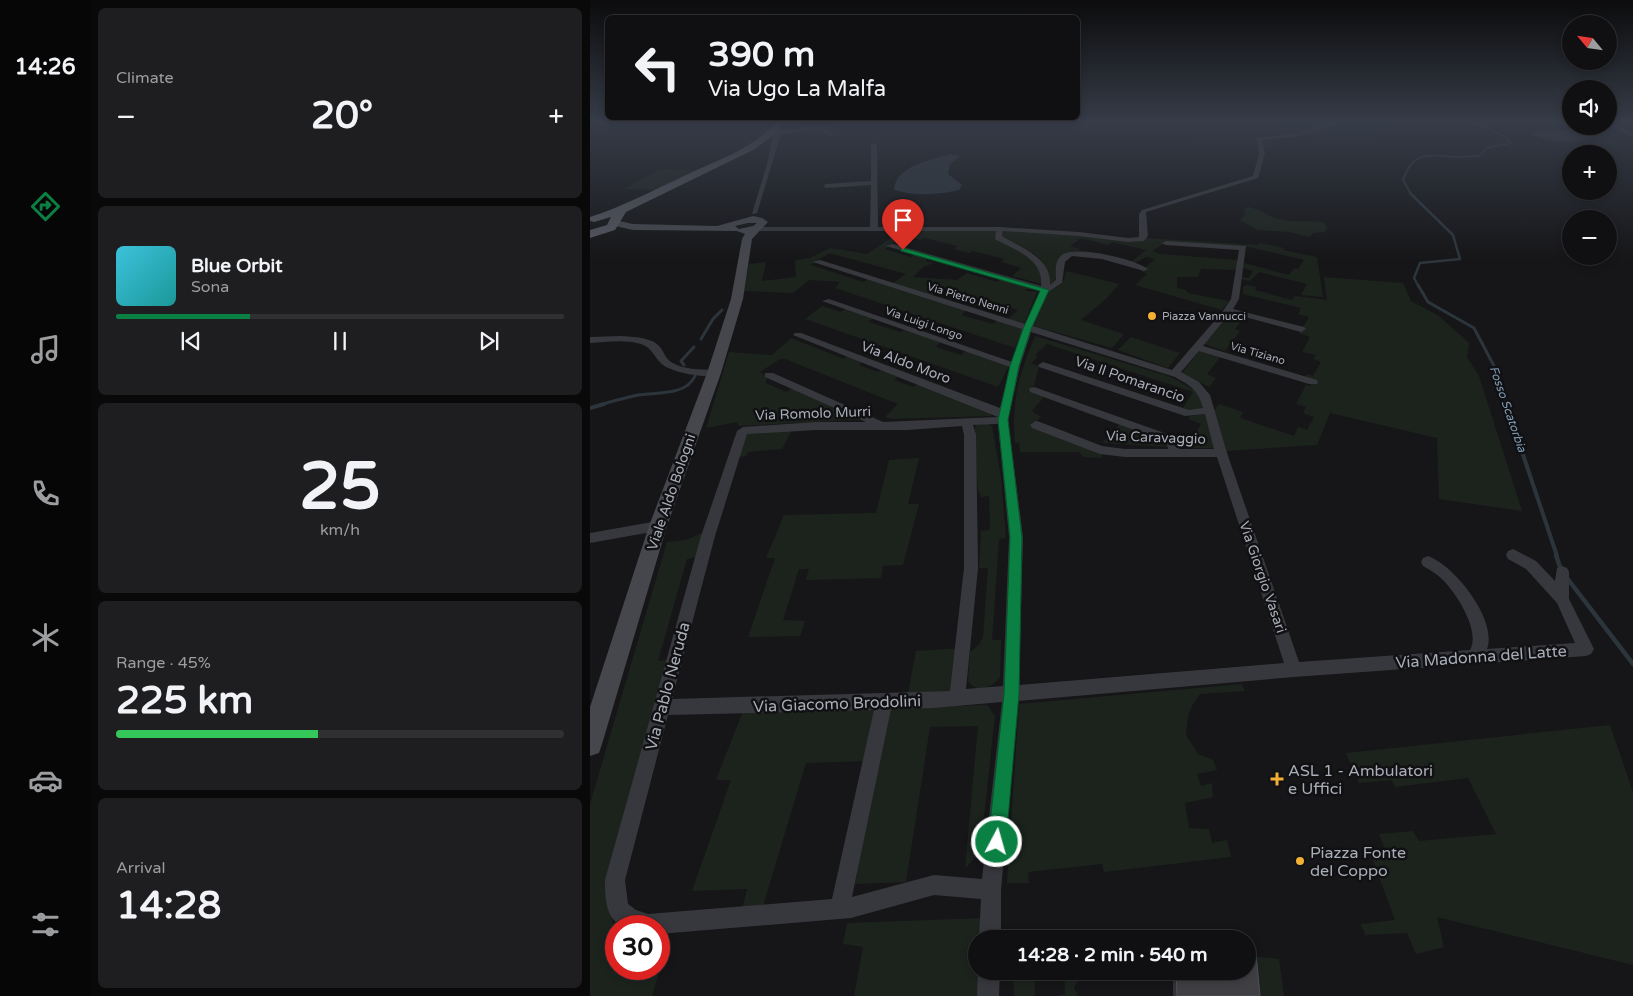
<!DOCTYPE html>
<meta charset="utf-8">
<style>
:root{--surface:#101012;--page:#1e1e20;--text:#f1f3f6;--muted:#9c9d9f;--line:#303032;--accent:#0b8043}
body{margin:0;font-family:"Varela Round",sans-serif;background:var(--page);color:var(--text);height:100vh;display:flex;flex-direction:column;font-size:19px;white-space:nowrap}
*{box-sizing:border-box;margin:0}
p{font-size:16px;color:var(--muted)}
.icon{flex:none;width:28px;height:28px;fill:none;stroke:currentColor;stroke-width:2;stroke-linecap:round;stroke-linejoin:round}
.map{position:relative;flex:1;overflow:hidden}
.sheet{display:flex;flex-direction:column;gap:8px;padding:8px;background:#09090a;width:500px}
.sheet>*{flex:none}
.top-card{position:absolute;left:15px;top:15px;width:475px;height:105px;border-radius:8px;box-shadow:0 2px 8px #0003,0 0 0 1px var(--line);background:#101012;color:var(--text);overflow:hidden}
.needle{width:32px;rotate:299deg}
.controls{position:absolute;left:972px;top:15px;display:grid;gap:10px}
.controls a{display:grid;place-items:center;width:55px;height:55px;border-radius:50%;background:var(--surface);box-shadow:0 2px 8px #0003,0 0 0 1px var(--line);font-size:25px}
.speed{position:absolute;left:15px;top:915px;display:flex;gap:10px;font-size:25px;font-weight:700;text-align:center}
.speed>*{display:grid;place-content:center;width:65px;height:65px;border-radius:50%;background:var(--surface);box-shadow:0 2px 8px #0003,0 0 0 1px var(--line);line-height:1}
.speed .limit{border:8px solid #d22;background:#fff;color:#111}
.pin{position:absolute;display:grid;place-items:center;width:42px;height:42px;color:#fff;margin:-51px -21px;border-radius:50% 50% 50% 0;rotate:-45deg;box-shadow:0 0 5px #0007}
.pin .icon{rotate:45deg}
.me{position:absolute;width:55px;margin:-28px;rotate:6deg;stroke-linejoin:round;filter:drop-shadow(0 0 4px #0008)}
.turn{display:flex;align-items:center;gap:18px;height:105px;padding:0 20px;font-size:22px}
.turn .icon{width:65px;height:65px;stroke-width:2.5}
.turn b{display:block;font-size:35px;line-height:42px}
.big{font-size:38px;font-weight:800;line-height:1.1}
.sheet .card{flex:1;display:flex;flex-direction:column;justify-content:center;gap:8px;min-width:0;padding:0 18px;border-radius:8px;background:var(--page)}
.sheet .dial{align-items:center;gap:0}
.dial b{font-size:65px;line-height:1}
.song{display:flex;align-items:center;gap:15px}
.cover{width:60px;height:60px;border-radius:8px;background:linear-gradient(135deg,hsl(190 70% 55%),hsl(180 70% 35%))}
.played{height:5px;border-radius:2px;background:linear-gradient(90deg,var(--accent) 30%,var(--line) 30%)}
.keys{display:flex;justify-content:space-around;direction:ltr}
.heat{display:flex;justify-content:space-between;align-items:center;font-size:28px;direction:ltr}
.charge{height:8px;border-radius:4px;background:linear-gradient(90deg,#34c759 45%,var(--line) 0)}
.trip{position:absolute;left:378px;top:930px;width:288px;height:50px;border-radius:25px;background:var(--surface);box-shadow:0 2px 8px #0003,0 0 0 1px var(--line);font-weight:800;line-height:50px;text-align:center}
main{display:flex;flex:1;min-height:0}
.dock{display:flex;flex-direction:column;width:90px;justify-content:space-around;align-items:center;background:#060607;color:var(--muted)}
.dock .icon{width:35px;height:35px}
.dock .on{color:var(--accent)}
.dock b{font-size:22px;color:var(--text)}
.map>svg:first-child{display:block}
.green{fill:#1c231d;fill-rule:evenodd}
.water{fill:#2c353c}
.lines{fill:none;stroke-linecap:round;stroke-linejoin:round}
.stream-far4{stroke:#2c353c;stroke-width:2}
.stream-far3{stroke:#2c353c;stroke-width:2.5}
.stream-far2{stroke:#2c353c;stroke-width:3}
.stream-far1{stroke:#2c353c;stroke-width:4}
.stream{stroke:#2c353c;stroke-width:4.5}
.minor{fill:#37383d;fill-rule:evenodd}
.secondary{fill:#45474d;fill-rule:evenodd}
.primary{fill:#53555c;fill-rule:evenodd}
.wall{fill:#323236}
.building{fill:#3f3f44;stroke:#4f5156}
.route{fill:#0b8043;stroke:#07532c}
.poi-dot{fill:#f2b134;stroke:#111113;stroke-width:2}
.labels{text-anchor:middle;stroke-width:5;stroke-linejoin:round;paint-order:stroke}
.far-street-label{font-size:11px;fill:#a8adb8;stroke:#111113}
.far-poi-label{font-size:11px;fill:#a8adb8;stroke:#111113;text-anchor:start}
.far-water-label{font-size:12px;font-style:italic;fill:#7f9bb3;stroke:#111113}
.street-label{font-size:14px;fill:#a8adb8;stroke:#111113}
.near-street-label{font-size:16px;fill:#a8adb8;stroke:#111113}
.near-poi-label{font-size:16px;fill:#a8adb8;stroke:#111113;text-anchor:start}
</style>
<main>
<nav class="dock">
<b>14:26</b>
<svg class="icon on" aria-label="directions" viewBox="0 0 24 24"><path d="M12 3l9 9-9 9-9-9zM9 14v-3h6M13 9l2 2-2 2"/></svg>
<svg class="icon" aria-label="music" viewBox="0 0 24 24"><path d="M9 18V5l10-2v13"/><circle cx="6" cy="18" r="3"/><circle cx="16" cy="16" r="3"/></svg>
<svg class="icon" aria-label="phone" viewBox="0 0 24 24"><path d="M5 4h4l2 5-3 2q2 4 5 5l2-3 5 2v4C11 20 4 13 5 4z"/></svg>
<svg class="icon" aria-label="climate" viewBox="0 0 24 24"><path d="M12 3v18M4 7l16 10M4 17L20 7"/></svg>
<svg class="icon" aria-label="car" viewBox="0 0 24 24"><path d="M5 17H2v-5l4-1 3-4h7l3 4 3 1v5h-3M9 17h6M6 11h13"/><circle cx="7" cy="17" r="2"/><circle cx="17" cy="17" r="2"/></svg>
<svg class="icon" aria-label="filters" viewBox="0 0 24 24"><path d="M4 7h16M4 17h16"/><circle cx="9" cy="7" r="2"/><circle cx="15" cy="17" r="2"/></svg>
</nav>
<section class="sheet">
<div class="card"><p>Climate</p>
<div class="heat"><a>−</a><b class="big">20°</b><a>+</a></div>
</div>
<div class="card">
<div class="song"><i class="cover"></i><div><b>Blue Orbit</b><p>Sona</p></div></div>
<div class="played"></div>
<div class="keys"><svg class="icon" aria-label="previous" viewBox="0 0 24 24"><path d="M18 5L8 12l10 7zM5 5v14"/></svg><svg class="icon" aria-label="pause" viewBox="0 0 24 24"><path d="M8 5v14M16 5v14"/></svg><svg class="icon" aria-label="next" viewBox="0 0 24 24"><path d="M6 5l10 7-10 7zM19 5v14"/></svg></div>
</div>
<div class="card dial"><b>25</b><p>km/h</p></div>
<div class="card"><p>Range · 45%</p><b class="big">225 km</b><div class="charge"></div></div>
<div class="card"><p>Arrival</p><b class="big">14:28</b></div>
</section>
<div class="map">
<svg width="1043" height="996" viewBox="0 0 1043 996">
<rect width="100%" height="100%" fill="#161618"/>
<!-- green -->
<g class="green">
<path d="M734,121H824V124L793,131L786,137L768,142H757L745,138L707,136L687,139L688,144L679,148H668L661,138H610L582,135L580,132C614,135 648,138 683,134L679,125L686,123L712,127Z"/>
<polygon points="70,169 110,170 67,190 34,189"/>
<path d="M659,207C670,209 678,217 689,219C704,223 718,220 733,222L737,227L735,232L723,233L720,237L699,232L667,230L650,220L656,213L653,209Z"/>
<polygon points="325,230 407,230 405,237 437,254 454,276 452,284 422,276 431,268 411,262 414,259 383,251 379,253 364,249 368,246 335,238 330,240 316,236"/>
<path d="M419,230L490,235L546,242L555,238L668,245L670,243L694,248L693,250L727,257L733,297L711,295L717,284L669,272L660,281L651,279L652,277L659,278L663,271L653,268L654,263L699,275L704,268L708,269L714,260L659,247L577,242L562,251L570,254L649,260L646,270L611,269L608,277H587V288L596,290L598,293L639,301L632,310L545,285L557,274L551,271L565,259L556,257L545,263L541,262L556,250L522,242L518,245L491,238L480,246L490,249L489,251L481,252L471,257L465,285H459C461,256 434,248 412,236L414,231Z"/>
<path d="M307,234H316L295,249L321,257L326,253L340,257L335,261L344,263L333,267L323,277L367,280L377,273L407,282L413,278L442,286L440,289H435L436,291L447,292L434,324L418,319L428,310L365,291L367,289L358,286L339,297L376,310L372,315L403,324L408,320L433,327L425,348L245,288L250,282L219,280L203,293L154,291L159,264L176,262L172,281L206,277L205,260L220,258L240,248L277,254ZM239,253L316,274L300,285L279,279L273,282L221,265Z"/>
<path d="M476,271L529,284L519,296L491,320L534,334L522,348L444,326L457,291C470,287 474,284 476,271Z"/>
<polygon points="734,277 813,283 821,301 849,316 879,343 877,357 889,376 932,511 849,499 847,438 740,413 727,445 636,451 624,411 629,404 653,412 650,418 704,436 708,427 717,430 724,417 713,413 716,407 706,404 716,385 720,386 723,382 714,379 717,374 723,376 731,362 723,359 726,355 712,352 720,337 709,333 719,317 708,314 711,308 653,294 653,286 658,285 667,287 665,290 702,300 705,296 737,300"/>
<polygon points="232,306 251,312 257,308 283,318 279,322 310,332 315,329 351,341 346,347 371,355 377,350 420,364 408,387 215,319"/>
<polygon points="643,311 656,314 645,329 650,331 635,351 614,344"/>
<path d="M445,336L581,377L608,392L613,404L612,409L600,411L593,408L603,392L457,344L445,355L448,357L441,363L449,367L444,385L438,391L454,397L442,411L451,417L442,425L512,454V458L494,457L489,452H430L429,443H425C421,402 429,374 445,336Z"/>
<polygon points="541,337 590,353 578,368 528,350"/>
<polygon points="201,338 254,359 259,355 274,360 269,365 288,372 294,368 310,374 304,380 324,387 330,382 403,409 401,416 301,419 295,417 308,404 195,359 190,359 170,372 177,377 176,383 196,392 205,387 278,419 149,426 147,422 116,428 139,352 182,355"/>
<polygon points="611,349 632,355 617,374 626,378 619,387 592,373"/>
<polygon points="615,414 625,448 598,448 599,443 611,424 598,419 600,416"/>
<path d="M397,424L402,426L411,477L416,538L409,539L402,640H411L410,677C401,688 388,694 378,681L380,652L389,645L393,637L398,568H389L391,531L400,530L399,496L391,497L388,490L383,434L386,425Z"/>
<polygon points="530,424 578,441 578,447 512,443"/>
<polygon points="203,428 192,449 158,452 156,456 144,458 153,431"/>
<polygon points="329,458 318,504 329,504 313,565 293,566 291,578 216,580 219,569 209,569 193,620 215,621 210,636 158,637 185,558 176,558 194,515 286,513 299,460"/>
<polygon points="119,530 113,555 97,559 68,661 85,659 16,896 23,923 27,926 26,969 69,969 69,949 76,949 62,996 0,996 0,804 77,542 96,540"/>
<polygon points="373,648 368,691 318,693 326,651"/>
<polygon points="652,684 655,691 610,694 603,704 598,716 596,735 608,754 623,760 627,770 607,774 611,786 622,783 623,797 595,803 599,828 619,829 622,843 637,840 641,857 514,872 512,864 438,872 439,883 417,883 429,704"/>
<polygon points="287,703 275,761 216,763 170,916 150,918 157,889 102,891 141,780 126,780 155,706"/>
<polygon points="397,705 405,716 390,853 375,868 388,726 340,727 316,882 265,884 298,708"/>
<polygon points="1020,725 1043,792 1043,965 847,917 854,947 826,954 817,933 776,935 770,924 805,920 782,858 798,857 789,834 823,831 829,841 906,834 878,778 805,787 802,780 769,783 756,753"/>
<polygon points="395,918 394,939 386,939 386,971 392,971 391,996 264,996 273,947 253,944 257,923"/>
<polygon points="659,956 689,959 694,996 662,996"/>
<polygon points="423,971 444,971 445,996 424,996"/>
<polygon points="474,971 494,971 484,987 488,996 467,996 475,994"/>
</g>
<!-- water -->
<g class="water">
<path d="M977,130L998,133L1003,137C987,145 958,142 942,134L943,132L946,131Z"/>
<path d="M360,154L370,156L360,164L358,174L372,185L369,190C349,195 324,196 304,190C305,166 341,160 360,154Z"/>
</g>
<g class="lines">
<!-- stream-far4 -->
<path class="stream-far4" d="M821,194L813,180C824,148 841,156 869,157C875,157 882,156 889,156L897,148L921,143L914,136L880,121"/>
<!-- stream-far3 -->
<polyline class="stream-far3" points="820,193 863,235 870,259 830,263 824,278 829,287"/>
<!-- stream-far2 -->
<g class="stream-far2">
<polyline points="828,285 838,302 884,328 904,366 917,405"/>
<polyline points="111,339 123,319 132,310"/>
<polyline points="94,365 91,361 104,347"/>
<path d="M10,405C22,401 35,398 48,395C66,392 96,396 105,376"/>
</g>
<!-- stream-far1 -->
<g class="stream-far1">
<polyline points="916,404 967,556"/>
<polyline points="0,408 14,404"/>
</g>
<!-- stream -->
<g class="stream">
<polyline points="966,555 971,570"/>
<polyline points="977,578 1043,664"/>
</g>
<!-- minor -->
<g class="minor">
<path d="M746,121H752C729,135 698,138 672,140L675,154L668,178L556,212L558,236L554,241L538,242L489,236L413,231L412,236C432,248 462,258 460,285L466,280C466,271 464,261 472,255C486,245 545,259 558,269L554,271L512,259L482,256L475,262L472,283L458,292L443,326L582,370L633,311L641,299L649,250L576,245L572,243L576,241L656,246L649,299L643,309L714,327L716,329L711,332L640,313L613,346L727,380L728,382L727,384H719L609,351L591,372L609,382L620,395L637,453L709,662L880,650C891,631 866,593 853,580C847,574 840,570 833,566L831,562L833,558L838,556C864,565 908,620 897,649L985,643L967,603L936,569L918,559L916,555L918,551L923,549L946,561L965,581L967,568L972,566L977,568L979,572V599L1004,649L1001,654L996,656L704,677L428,701L411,890V939H389L391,899L344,895L261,918L69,934V926C58,926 43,929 33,926C15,920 15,895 15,880L111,536L147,431L153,427L226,422H276L175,377V373H183L293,422L408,417L203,335L205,333H211L410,408L420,367L232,301L239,299L422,362L432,329L223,262L230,260L435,324L450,291L296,246L303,244L451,286C454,259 425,250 405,239L406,231H163V227H280L281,185L236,188L233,186L236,184L281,181V145L284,143L287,145L288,227H410L489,232L538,238L549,237V214L552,210L663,176L669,154L667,138L700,134ZM441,332L585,377C601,386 608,390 613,408L599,410L453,362L448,365L449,367L595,416L615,414L624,449H590L586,437L444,387L440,388L439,390L440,392L577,442L578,449H535L512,446L450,422L446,421L440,425L442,428L510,454L535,457H627L694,663L429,685L433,537L418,420L430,366ZM408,424L419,537L413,686L376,689L388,568L386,435L383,425ZM372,426L374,435V568L360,691L82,699L125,536L157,434L226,430H318ZM412,702L392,879L344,875L262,897L301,709L343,708ZM284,710L242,899L58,914L46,910L38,904L35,880L78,715Z"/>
<polygon points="1019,122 1043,133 1043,137 1019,125"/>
<path d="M219,125L241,127L238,132L245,134L242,136L231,133L235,129C219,129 206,133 191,134L167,213L162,214L177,164L183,135L187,131L205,129Z"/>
<path d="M31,336C43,337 61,337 69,346C74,351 75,358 81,362C93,370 110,369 124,370L129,373C121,381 82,372 73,365C64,358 63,348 51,344C35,339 16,342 0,343V337Z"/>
<polygon points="68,521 73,522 75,526 73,530 0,543 0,533"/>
<polygon points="388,971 410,971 409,996 387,996"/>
</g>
<!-- secondary -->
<path class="secondary" d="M163,216L172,218L178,222L162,239L153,299L131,373L77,526L12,744L9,753L0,756V707L59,526L117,373L141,299L152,239L155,234L147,231L43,230L21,225L20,223L25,220L43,224L127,226ZM158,223H167L163,226L149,229L145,226Z"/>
<!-- primary -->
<path class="primary" d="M187,121H195L187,132L165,149L36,212L25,230L0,238V230L17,225L21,217L4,222L0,221V217C34,206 64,190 96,175C127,160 164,149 187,121Z"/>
</g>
<!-- wall -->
<polygon class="wall" points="583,971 656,971 670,996 583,996"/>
<!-- building -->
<polygon class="building" points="656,952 666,953 670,996 587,996 586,971 656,971"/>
<!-- sky -->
<linearGradient id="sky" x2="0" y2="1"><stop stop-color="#0c0c0d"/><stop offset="0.47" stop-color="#363c48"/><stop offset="1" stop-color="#363c48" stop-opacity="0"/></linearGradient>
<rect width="1043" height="260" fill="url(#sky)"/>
<!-- route -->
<polygon class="route" points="313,248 459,290 441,329 429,366 418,420 432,537 429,694 416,842 413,848 407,851 401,848 398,842 414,694 420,537 408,420 420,366 433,329 450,291 311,251 310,250"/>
<!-- markers -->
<g class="poi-dot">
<circle cx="562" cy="316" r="5"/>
<path d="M684.5 771.5h5v5h5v5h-5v5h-5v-5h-5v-5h5z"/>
<circle cx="710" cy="861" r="5"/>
</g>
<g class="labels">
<!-- far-street labels -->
<g class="far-street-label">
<text transform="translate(378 298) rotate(17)" y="4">Via Pietro Nenni</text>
<text transform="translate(334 323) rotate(19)" y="4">Via Luigi Longo</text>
<text transform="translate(668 353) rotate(16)" y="4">Via Tiziano</text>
</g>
<!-- far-poi labels -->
<g class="far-poi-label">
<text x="572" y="320">Piazza Vannucci</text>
</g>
<!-- far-water labels -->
<g class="far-water-label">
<text transform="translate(918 409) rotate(71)" y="4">Fosso Scatorbia</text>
</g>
<!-- street labels -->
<g class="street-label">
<text transform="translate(316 362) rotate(21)" y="5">Via Aldo Moro</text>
<text transform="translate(540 379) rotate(19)" y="5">Via Il Pomarancio</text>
<text transform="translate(223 413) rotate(-2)" y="5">Via Romolo Murri</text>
<text transform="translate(566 437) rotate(2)" y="5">Via Caravaggio</text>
<text transform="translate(81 492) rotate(-71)" y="5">Viale Aldo Bologni</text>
<text transform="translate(673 577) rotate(71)" y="5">Via Giorgio Vasari</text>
</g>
<!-- near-street labels -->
<g class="near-street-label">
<text transform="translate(891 656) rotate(-4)" y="6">Via Madonna del Latte</text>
<text transform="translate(77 686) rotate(-75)" y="6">Via Pablo Neruda</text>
<text transform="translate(247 703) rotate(-2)" y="6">Via Giacomo Brodolini</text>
</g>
<!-- near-poi labels -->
<g class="near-poi-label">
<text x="698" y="776">ASL 1 - Ambulatori<tspan x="698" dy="18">e Uffici</tspan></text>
<text x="720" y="858">Piazza Fonte<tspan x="720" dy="18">del Coppo</tspan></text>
</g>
</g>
</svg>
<div class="controls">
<a><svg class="needle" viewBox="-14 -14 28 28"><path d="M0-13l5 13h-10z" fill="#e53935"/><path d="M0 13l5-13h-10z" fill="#9c9d9f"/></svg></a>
<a><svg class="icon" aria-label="sound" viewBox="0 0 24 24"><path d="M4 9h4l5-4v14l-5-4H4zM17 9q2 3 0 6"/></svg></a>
<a>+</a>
<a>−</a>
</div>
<div class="speed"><div class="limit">30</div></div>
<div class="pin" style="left:313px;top:250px;background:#d93025"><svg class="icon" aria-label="arrive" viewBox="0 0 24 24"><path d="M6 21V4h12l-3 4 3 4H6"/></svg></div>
<svg class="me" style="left:407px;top:842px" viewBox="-20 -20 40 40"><circle r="17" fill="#0b8043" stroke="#fff" stroke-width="3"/><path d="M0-11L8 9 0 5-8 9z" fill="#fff"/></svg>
<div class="trip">14:28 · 2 min · 540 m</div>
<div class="top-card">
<div class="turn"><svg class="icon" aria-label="left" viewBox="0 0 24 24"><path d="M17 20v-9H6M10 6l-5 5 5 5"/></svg><div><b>390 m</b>Via Ugo La Malfa</div></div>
</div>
</div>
</main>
